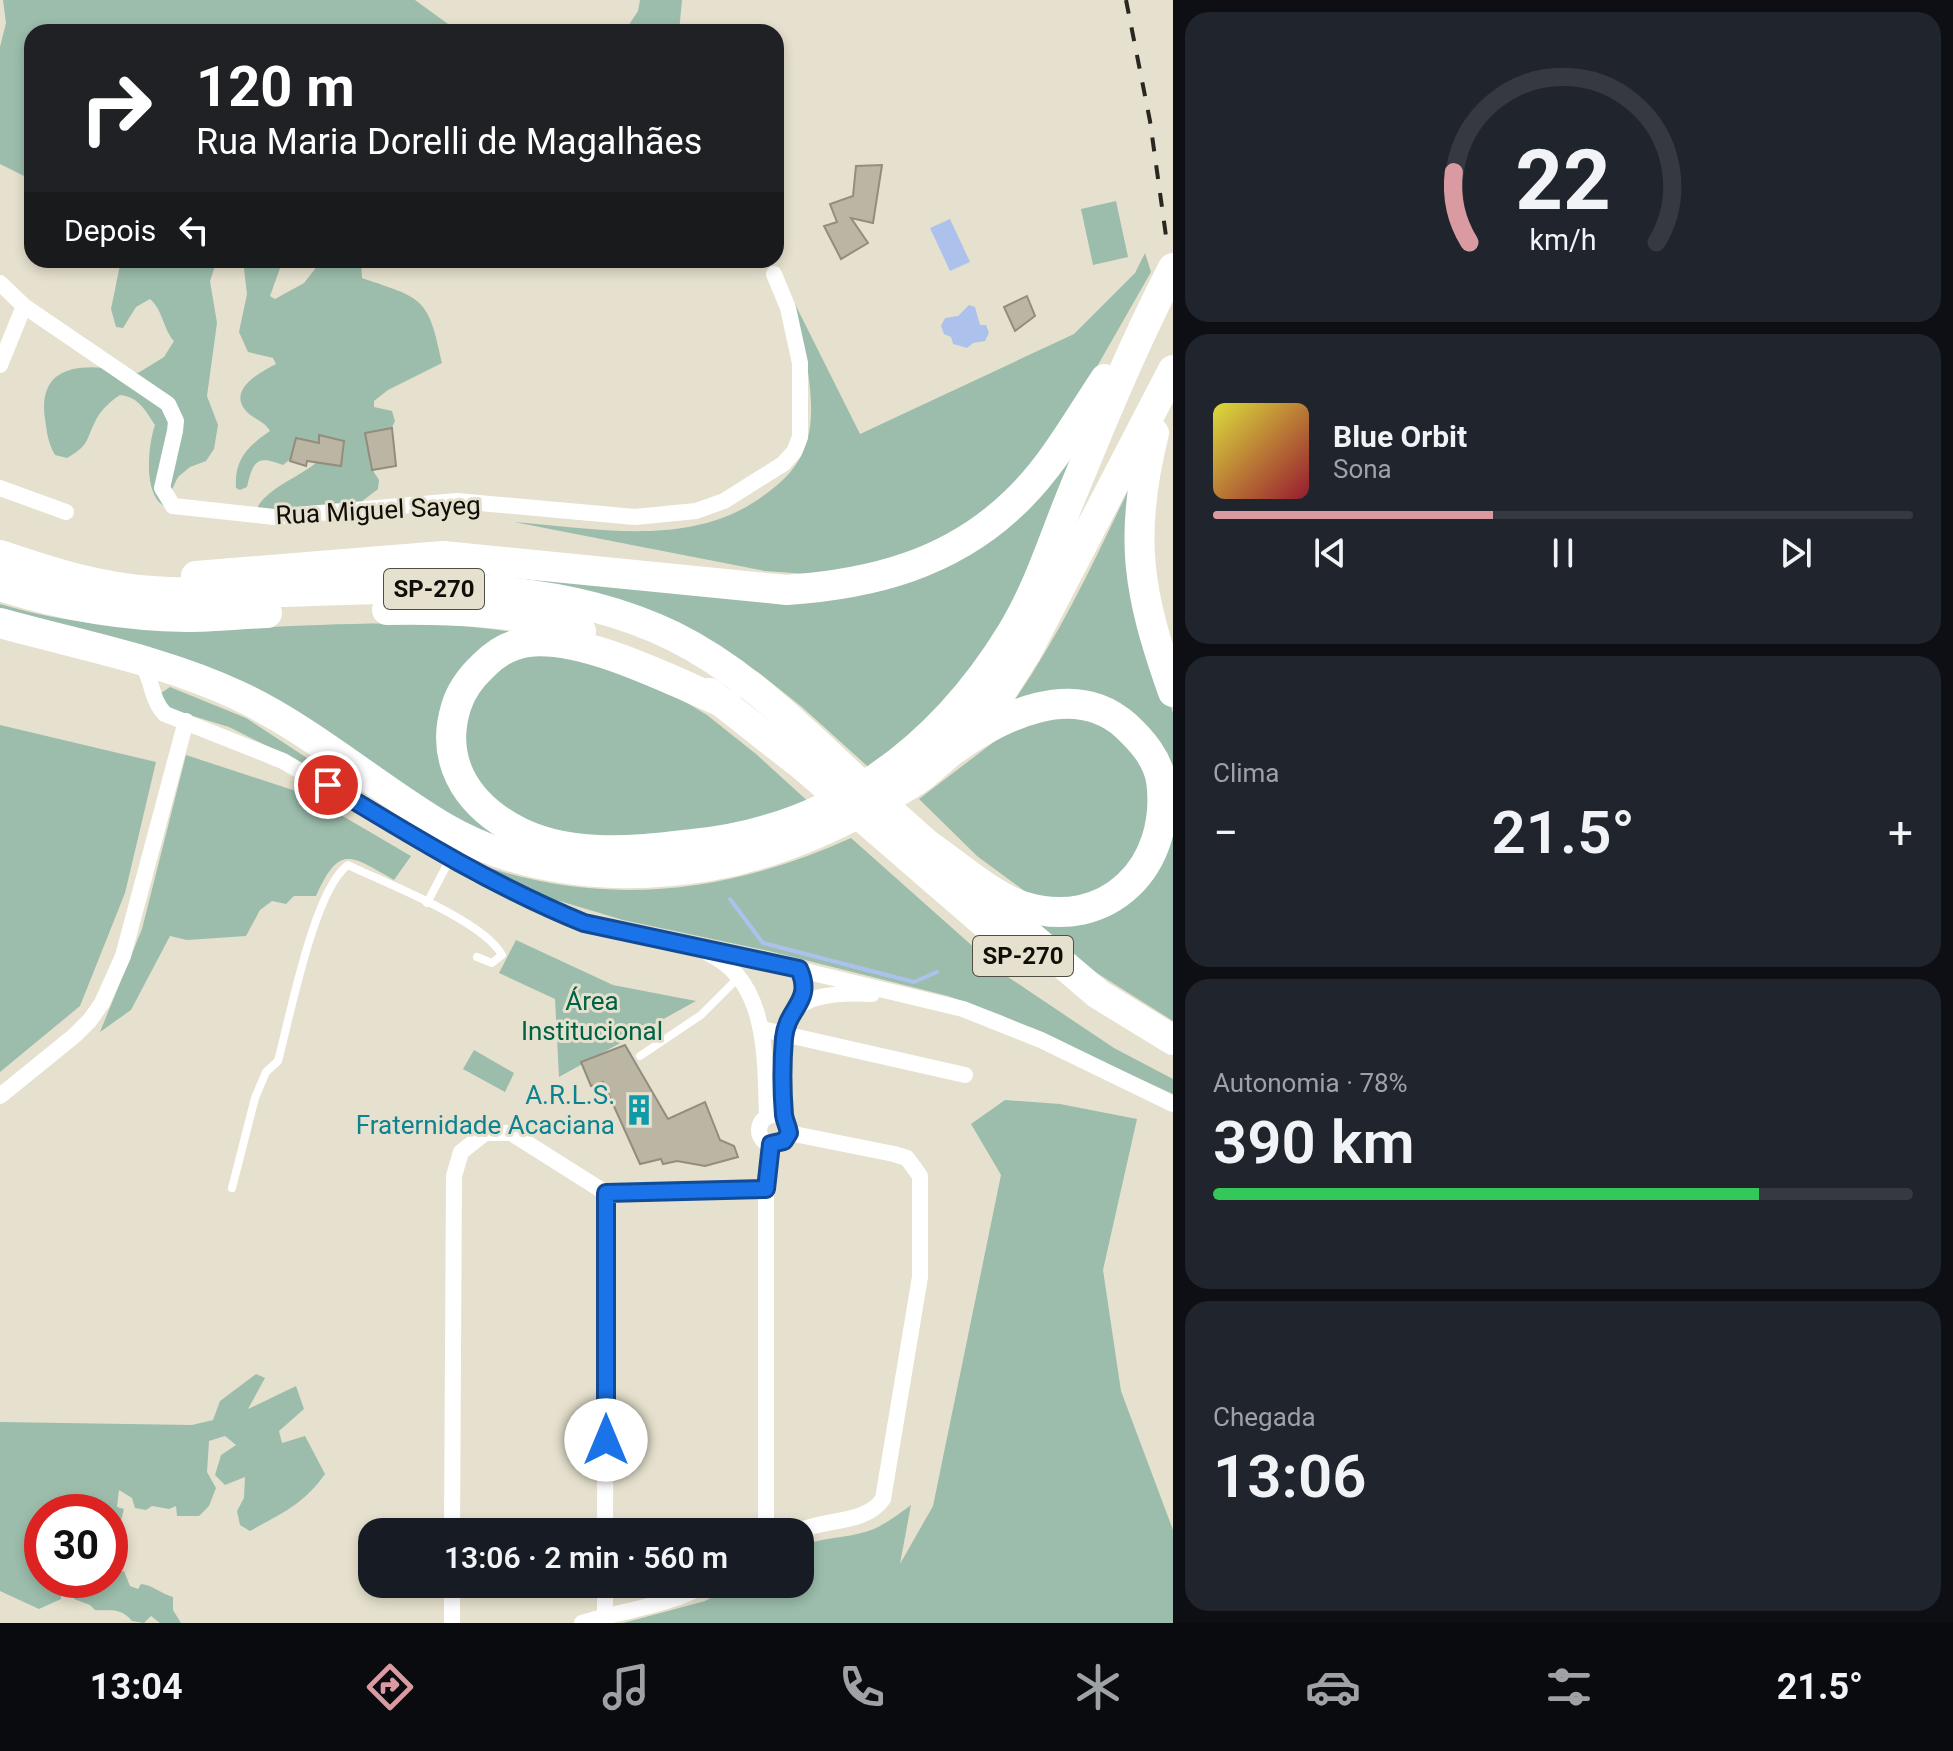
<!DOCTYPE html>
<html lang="pt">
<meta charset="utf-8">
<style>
:root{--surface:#171b24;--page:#20242c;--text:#f1f3f6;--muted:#9ea1a6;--line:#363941;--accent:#da9aa2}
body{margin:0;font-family:Roboto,sans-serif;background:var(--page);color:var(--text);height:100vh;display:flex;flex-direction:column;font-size:30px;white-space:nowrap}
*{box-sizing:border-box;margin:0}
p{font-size:26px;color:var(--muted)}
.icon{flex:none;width:44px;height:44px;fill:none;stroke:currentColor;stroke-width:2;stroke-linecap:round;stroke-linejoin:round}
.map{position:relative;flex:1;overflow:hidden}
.panel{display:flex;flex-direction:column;gap:12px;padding:12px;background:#0d0f14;width:780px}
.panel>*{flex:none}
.guide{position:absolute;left:24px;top:24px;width:760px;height:244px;border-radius:24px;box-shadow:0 4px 12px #0003;background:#202124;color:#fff;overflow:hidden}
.speed{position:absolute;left:24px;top:1494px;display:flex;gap:16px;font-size:40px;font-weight:700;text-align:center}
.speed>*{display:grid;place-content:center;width:104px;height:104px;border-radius:50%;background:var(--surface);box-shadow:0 4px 12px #0003;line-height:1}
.speed .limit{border:12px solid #d22;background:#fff;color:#111}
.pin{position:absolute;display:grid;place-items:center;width:68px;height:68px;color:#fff;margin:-34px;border:4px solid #fff;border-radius:50%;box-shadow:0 2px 8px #0007}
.me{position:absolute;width:88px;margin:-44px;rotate:0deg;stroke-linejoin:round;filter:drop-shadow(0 0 6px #0008)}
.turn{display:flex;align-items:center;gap:28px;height:168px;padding:0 40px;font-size:36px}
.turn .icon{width:104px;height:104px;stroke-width:2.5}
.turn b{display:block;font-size:56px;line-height:68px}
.then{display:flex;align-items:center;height:76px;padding:0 40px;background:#0003;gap:16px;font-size:30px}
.big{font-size:60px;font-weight:600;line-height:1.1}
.panel .widget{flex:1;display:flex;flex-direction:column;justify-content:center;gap:12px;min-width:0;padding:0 28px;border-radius:24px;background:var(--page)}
.panel .dial{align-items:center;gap:0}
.dial svg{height:208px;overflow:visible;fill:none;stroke:var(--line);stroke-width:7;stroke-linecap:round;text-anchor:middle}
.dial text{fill:var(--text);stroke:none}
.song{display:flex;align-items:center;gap:24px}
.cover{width:96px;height:96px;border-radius:12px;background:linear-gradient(135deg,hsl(60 70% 55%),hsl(350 70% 35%))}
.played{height:8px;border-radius:4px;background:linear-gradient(90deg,var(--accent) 40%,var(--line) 40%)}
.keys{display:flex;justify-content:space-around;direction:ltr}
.heat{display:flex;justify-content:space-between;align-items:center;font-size:44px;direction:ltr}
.charge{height:12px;border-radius:6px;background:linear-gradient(90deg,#34c759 78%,var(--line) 0)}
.trip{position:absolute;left:358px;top:1518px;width:456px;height:80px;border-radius:24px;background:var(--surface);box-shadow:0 4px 12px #0003;font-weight:600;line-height:80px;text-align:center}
.dock{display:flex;height:128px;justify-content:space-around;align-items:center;background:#090b0e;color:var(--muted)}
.dock .icon{width:56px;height:56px}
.dock .current{color:var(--accent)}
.dock b{font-size:36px;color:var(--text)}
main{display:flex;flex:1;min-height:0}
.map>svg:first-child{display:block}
.green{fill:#9cbdac}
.water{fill:#acc2ec}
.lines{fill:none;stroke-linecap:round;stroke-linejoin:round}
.stream{stroke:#acc2ec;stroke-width:4}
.building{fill:#bbb6a4;stroke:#928d7c;stroke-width:2}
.lane{stroke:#fff;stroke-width:8}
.street{stroke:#fff;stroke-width:16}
.highway{stroke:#fff;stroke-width:30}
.rail{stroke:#29271f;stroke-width:4;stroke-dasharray:14 14;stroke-linecap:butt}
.route-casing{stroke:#114b97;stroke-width:20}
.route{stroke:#1a73e8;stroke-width:14}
.labels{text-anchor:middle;stroke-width:6;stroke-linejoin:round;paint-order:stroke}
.shield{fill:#e6e1ce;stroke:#504d43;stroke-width:2}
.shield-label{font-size:24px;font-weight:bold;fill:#100e08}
.street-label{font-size:26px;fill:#100e08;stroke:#e6e1ce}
.park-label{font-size:26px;fill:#006244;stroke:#e6e1ce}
.culture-label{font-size:26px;fill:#0d838f;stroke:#e6e1ce;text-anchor:end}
</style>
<main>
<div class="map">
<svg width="1173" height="1623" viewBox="0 0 1173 1623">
<rect width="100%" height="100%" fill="#e6e1ce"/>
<!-- green -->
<g class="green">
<polygon points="3,0 415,0 459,32 32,32 32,185 26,177 0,164 0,47 6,23"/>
<polygon points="640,0 682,0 679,32 624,32 638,11"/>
<polygon points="1116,201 1128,257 1093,265 1081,209"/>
<path d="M1145,253L1151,272L1054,442L986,514L909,556L853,570L807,574L765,571L514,522C597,528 691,549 763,496C784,481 799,467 807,441C819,403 802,340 794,302L860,434L1074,334L1135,273Z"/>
<path d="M121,260H217L210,281L217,323L207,396L218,425L214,449L206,461L190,467L178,477L164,506C143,494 148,445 155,425C145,410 139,397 120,395C111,401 102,409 97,418C85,440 91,444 67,458L55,455C48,443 47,433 45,419C36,356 96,365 138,373L164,357L174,341C163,329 163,310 150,299L136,307L123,328L116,327L111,309Z"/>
<path d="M250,260H283L270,296L275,299L304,283L322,260H361L362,278C423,299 428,296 442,363L388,390L374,401V407L392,411L395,421L388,436L369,456L370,466L379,480L378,489L348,512L260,514L258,506C271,486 298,478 317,462L293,457L283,465C256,454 253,462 247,487L240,490L236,488C234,459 248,446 270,431C265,421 253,419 246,411C227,389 261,372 276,364L273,358L248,352L239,332L247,294L244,269Z"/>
<polygon points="1077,450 1046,536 987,659 876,774 802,707 758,672 547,583 501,575 412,571 397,567 894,582"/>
<path d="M1136,474L1138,611L1173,713V1021L1081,963L1025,914L1075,921L1166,841L1136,724L1016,703V698C1064,628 1099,551 1136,474Z"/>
<path d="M0,604C148,648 277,619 425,624C460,625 494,629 528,634L444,718L494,830L770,847L473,834L279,710L0,615Z"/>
<polygon points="518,654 569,655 662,688 707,715 756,754 812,805 654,842 538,832 470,783 458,725 467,700"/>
<polygon points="170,687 246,718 356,790 229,727 173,710 164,704 161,693"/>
<polygon points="1048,712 1101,721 1143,754 1159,805 1121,886 1042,904 977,856 919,799 1024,719"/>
<polygon points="0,725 156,762 125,893 80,1006 0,1072"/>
<path d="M186,755L305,794L411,856L394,880C351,856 340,843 316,896H294L286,904L272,901L260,910L246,936L187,940L170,936L131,1010L100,1032L142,929Z"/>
<path d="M851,838L1005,975L1114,1048L1173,1079V1094L1001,1015L948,996L769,951L623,920L536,894L463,858C593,910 725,895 851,838Z"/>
<polygon points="516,940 613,985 696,1001 559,1077 555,999 499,973"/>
<polygon points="474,1050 514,1073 505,1092 463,1069"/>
<path d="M1005,1100L1060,1104L1137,1119L1103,1270L1121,1391L1173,1530V1623H623L705,1601L736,1584H800V1548C820,1537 839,1539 861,1533C880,1529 896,1516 911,1505L900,1564L933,1506L1001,1175L971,1124Z"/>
<path d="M256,1374L265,1378L248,1409L296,1386L304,1409L279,1431L282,1443L305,1436L325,1474C303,1505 282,1513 250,1531L240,1525L237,1511L244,1498L245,1477L225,1485L215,1475L221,1455L236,1445L225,1436L209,1441L207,1472L216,1488L209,1506L199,1516H177L176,1506L169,1509L152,1506L146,1510L135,1508L132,1498L119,1490L117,1507L124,1509L120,1525L110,1526V1512H42V1580H110V1574L124,1571L130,1586L138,1589L141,1584C153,1585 161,1594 173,1597V1610L181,1623H160L151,1616L144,1623L132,1621C121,1607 111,1611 95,1610L90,1605L74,1599L72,1592H61V1599L39,1609L0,1591V1422L192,1425L213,1420L220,1401Z"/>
</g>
<!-- water -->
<g class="water">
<polygon points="950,219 970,262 950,271 930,228"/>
<polygon points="969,305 975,307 980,325 986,325 989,333 985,341 973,343 967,348 953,344 951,337 944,334 941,326 945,318 958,316"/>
</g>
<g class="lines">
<!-- stream -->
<polyline class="stream" points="730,899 763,943 914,982 937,972"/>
</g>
<!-- building -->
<g class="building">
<polygon points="882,165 873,223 851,218 868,243 841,259 824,226 837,222 830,204 853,196 856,166"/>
<polygon points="1027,296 1035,316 1015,331 1004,307"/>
<polygon points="392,428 396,466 372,470 365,433"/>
<polygon points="319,435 344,441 341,466 307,461 306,466 290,461 296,438 319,443"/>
<polygon points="625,1045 668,1119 705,1102 720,1140 734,1146 738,1157 705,1166 677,1161 663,1164 661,1159 640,1164 603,1082 591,1086 581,1062"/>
</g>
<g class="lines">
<!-- lane -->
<g class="lane">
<polyline points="427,903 450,859"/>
<polyline points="640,1056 701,1015 738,978"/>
<path d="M232,1188L255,1098L266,1072L278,1061C290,1017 314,889 348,865C385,883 483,920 502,955L492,963L477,957"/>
</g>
<!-- street -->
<g class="street">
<polyline points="0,283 24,306 168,404 176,421 175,431 162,488 173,506 274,517 457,501 635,517 696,511 724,501 783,464 794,452 800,437 800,363 788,308 774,274"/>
<polyline points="0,365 24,306"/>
<polyline points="0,488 66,512"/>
<path d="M140,660C153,678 150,699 165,714L283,761L477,875L584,923L730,953L963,1009L1041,1040L1173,1104"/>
<path d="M709,954C769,981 765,1062 767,1117"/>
<polyline points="762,1029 965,1075"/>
<polyline points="0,1096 74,1036 90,1020 102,1003 123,956 186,721"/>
<circle cx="774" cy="1130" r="15"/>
<path d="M784,1119C785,1033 762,989 872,994"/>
<path d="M789,1133L894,1154L907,1158L920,1176V1277L883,1499C865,1525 823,1518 796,1532"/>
<polyline points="452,1532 454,1176 461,1152 485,1133 511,1133 606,1193 766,1189"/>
<polyline points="605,1532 606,1193"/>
<polyline points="766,1532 766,1189 771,1144"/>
<polyline points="605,1615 605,1584"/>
<polyline points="452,1623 452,1584"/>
<path d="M582,1623C623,1610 669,1606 707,1584"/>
</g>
<!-- highway -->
<g class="highway">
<path d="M1154,433C1128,537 1138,593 1173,692"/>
<path d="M0,555C50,572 100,588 153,591C325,603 511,557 673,636C732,665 780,709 827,753C863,788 901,821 939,855"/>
<path d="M196,576L443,556L787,590C872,584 951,564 1015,502C1052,467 1077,421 1105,379"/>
<path d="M0,586C59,605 125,616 187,617C214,617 241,614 267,613"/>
<path d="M387,610C452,609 518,611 581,631"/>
<path d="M0,623C79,645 162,660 237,695C312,730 374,786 445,828C525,874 621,881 710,866C767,856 821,834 872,806C888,797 906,788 921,777C932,769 942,758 953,750C1001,716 1074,679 1126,726C1142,741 1157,758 1161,780C1173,866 1107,933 1022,906C989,895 954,862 925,843"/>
<polyline points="710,693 803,766 1004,940"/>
<path d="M727,704C674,682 585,635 528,642C511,644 496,653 484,665C471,677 461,690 456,707C440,759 465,801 510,827C565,859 632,851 693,844C833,830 940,750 1012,632C1037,591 1052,544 1070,499C1102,421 1134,343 1173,268"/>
<polyline points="968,735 1000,694 1026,653 1173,370"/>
<polyline points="989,901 1098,994 1173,1040"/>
</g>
<!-- rail -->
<polyline class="rail" points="1126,0 1150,121 1166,236"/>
</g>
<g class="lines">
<defs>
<path id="route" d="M328,785C412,836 493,886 584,923L799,969C814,1002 787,1007 784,1038C782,1062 782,1091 784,1115C785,1122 788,1126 789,1133L784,1141L771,1144L766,1189L606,1193V1440"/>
</defs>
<!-- route casing -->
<use href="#route" class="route-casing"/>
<!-- route -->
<use href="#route" class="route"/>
</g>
<!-- icons -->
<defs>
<symbol id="building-bare" viewBox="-9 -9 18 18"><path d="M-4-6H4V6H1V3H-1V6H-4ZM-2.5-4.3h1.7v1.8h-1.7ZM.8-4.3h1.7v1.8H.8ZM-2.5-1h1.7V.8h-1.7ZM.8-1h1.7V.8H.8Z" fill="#0f9aa8" stroke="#e6e1ce" stroke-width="2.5" paint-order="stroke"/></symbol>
</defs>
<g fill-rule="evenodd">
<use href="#building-bare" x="617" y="1088" width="44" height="44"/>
</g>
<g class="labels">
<!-- shield labels -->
<g class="shield">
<rect x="384" y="569" width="100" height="40" rx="6"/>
<rect x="973" y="936" width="100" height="40" rx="6"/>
</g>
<g class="shield-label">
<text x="434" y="597">SP-270</text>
<text x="1023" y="964">SP-270</text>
</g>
<!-- street labels -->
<g class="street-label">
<text transform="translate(378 510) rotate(-3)" y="9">Rua Miguel Sayeg</text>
</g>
<!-- park labels -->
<g class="park-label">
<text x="592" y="1010">Área<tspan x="592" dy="30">Institucional</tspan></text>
</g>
<!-- culture labels -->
<g class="culture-label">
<text x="615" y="1104">A.R.L.S.<tspan x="615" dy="30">Fraternidade Acaciana</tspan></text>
</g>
</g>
</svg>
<div class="speed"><div class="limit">30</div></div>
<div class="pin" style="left:328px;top:785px;background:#d93025"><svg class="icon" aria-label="arrive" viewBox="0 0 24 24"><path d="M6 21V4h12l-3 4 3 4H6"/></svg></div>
<svg class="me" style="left:606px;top:1440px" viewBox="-20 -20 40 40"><circle r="19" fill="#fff"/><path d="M0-13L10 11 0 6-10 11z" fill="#1a73e8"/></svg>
<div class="trip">13:06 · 2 min · 560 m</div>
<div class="guide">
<div class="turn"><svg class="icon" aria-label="right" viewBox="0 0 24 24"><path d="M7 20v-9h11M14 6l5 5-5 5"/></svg><div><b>120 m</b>Rua Maria Dorelli de Magalhães</div></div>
<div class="then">Depois<svg class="icon" aria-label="left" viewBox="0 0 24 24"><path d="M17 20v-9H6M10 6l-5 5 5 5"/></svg></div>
</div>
</div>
<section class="panel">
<div class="widget dial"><svg viewBox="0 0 100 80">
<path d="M14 69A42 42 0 1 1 86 69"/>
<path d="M14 69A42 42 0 0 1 8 42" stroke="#da9aa2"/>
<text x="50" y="56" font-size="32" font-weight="700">22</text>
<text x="50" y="72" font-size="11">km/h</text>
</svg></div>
<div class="widget">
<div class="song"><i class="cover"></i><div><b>Blue Orbit</b><p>Sona</p></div></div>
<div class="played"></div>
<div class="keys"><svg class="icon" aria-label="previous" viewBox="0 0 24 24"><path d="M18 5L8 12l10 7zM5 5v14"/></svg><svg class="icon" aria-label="pause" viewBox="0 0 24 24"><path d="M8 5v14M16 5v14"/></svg><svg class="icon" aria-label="next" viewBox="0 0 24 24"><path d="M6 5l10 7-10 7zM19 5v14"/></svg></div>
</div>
<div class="widget"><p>Clima</p>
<div class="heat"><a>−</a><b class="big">21.5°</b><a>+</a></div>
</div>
<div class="widget"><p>Autonomia · 78%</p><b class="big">390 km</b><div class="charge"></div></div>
<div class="widget"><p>Chegada</p><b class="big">13:06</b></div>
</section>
</main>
<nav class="dock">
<b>13:04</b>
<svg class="icon current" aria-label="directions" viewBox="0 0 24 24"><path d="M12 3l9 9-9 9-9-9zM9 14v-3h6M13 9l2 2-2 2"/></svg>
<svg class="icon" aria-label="music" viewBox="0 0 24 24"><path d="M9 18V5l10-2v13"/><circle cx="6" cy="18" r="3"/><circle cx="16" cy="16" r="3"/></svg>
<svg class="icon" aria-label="phone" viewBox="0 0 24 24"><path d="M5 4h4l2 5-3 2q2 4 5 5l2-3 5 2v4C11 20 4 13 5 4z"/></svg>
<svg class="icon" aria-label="climate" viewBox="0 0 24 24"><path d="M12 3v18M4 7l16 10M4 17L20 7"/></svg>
<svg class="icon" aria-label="car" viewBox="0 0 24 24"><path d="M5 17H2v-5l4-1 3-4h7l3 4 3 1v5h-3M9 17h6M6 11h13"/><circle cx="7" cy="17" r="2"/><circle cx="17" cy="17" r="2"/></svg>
<svg class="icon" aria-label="filters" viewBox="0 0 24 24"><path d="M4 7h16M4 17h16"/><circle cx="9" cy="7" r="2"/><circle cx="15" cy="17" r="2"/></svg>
<b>21.5°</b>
</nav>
